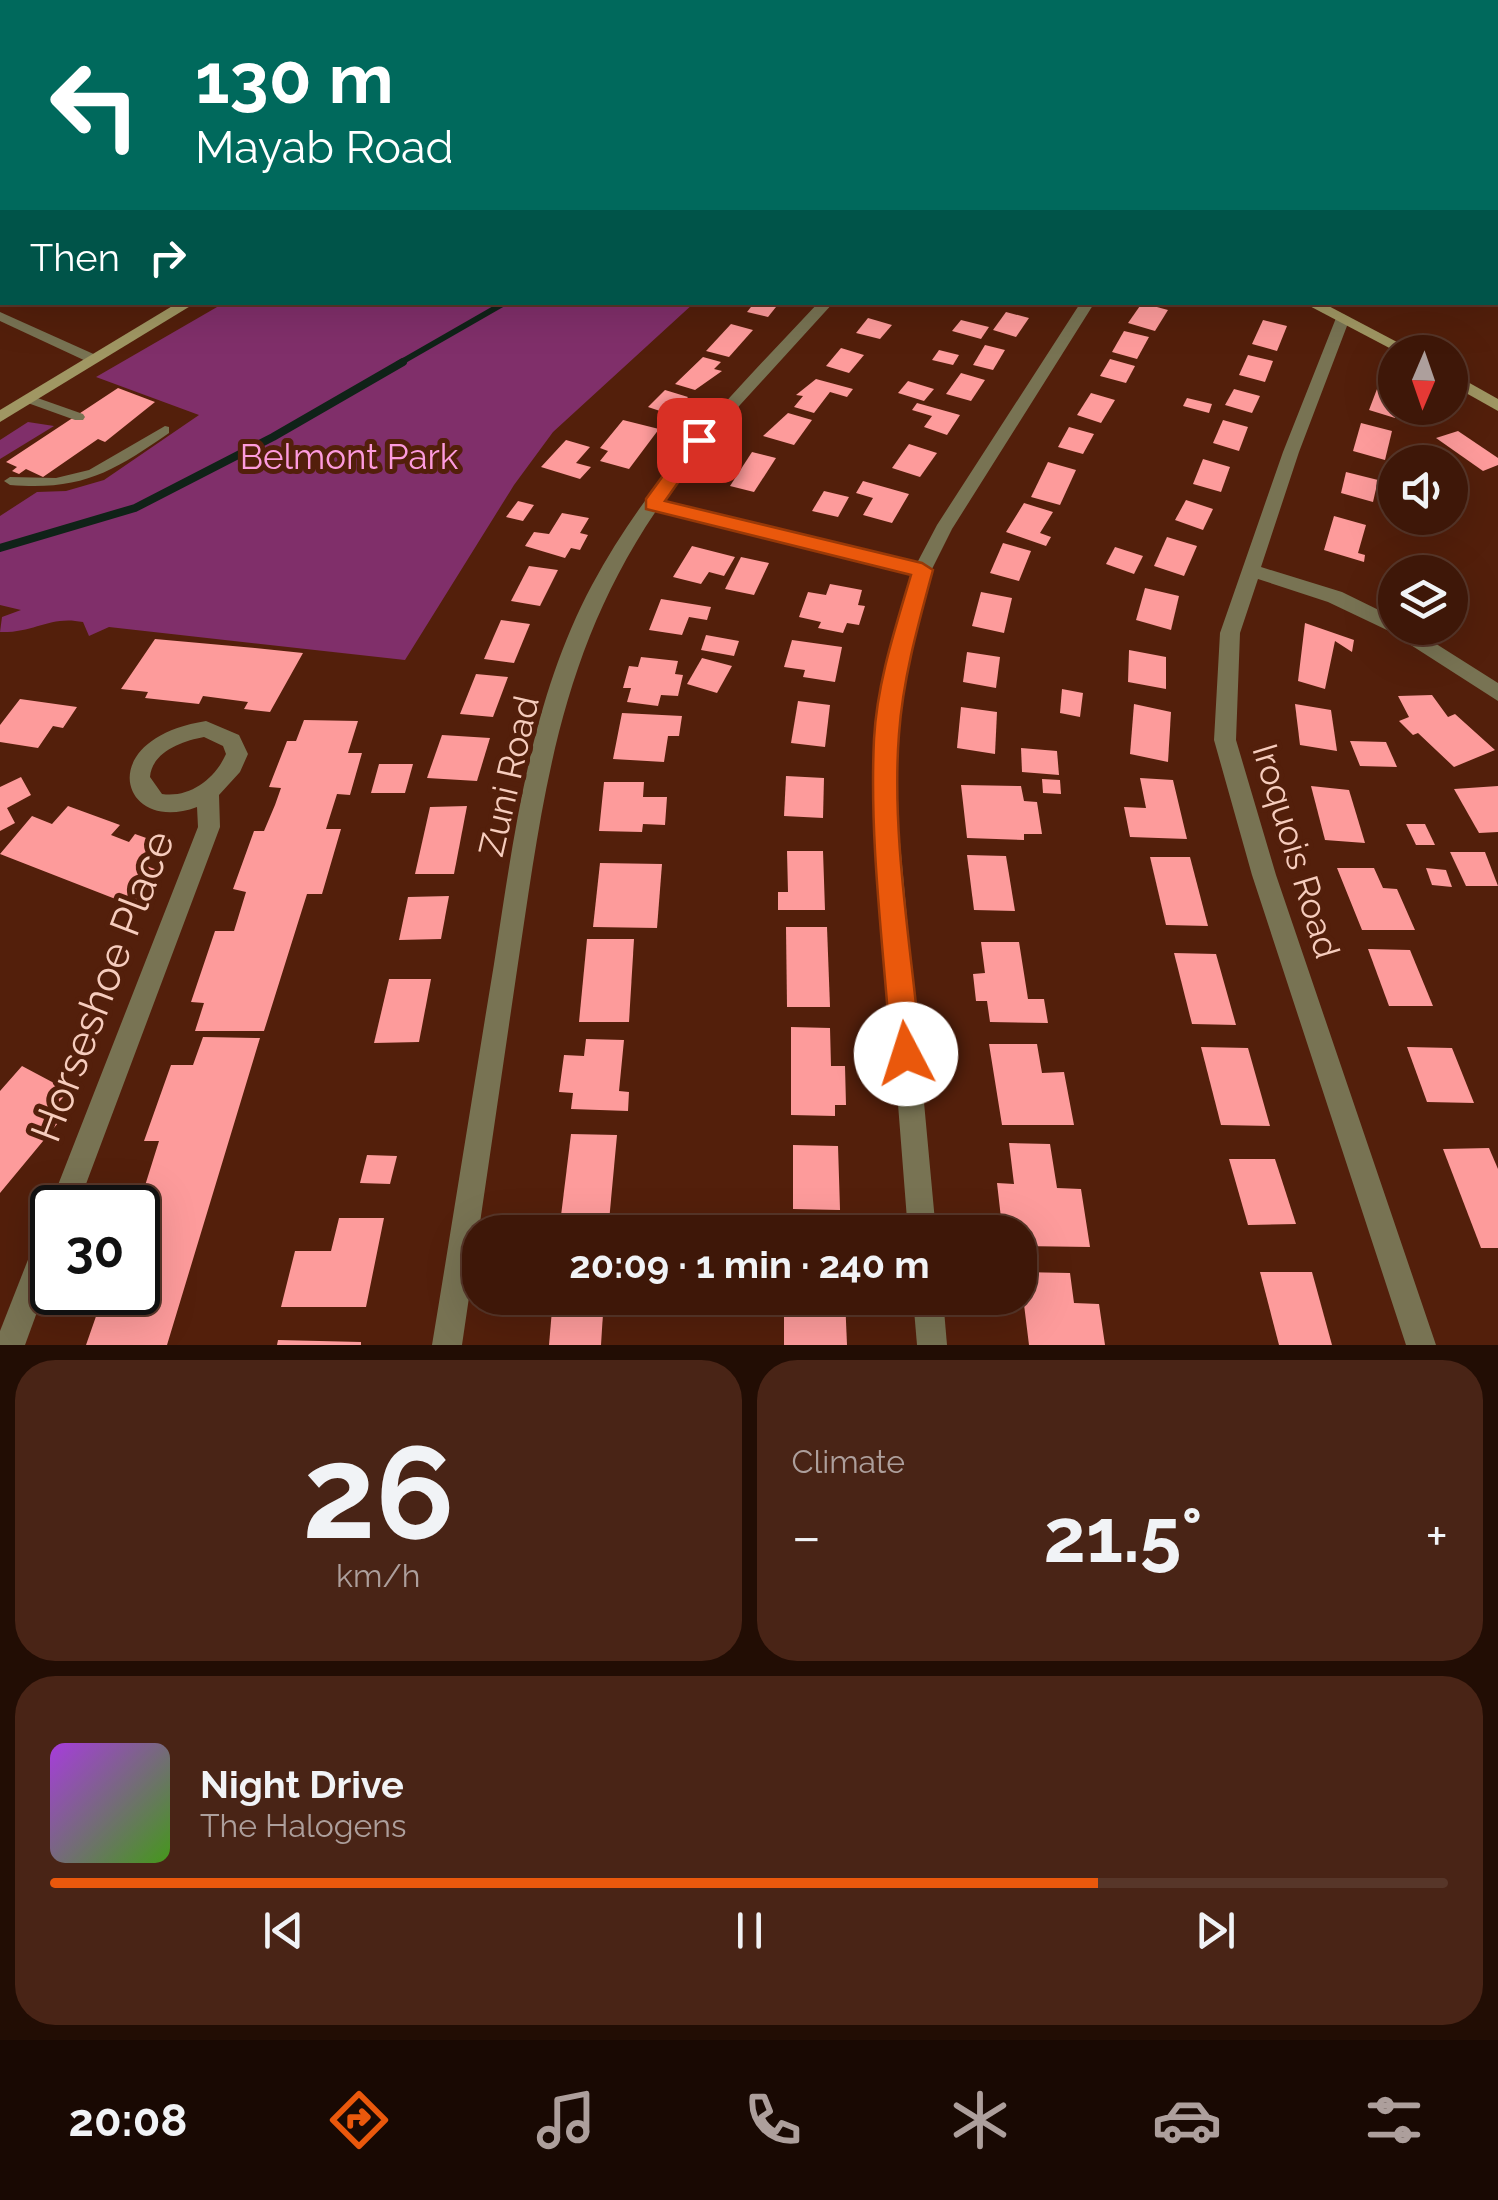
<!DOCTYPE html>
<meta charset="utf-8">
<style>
:root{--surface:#3e1708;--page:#492416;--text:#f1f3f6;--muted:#ad9f9c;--line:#573629;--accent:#ea580c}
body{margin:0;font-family:Raleway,sans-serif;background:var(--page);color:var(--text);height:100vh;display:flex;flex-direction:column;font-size:38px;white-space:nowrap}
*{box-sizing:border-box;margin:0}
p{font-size:32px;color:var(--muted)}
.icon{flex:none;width:55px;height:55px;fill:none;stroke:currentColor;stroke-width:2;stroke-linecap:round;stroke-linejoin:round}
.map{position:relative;height:1345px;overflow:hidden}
.details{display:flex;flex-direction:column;gap:15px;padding:15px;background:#220d04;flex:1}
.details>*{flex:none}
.banner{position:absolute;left:0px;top:0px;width:1500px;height:305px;box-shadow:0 10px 40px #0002,0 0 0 2px var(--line);background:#00695c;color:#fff;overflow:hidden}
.needle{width:65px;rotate:182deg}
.controls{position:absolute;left:1378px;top:335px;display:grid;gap:20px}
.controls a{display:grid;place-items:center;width:90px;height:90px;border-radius:50%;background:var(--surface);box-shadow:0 10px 40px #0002,0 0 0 2px var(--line);font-size:50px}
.speed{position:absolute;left:30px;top:1185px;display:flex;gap:20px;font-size:50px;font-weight:700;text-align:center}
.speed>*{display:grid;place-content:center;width:130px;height:130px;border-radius:50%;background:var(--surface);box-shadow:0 10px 40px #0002,0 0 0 2px var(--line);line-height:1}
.speed .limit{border:5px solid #111;border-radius:15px;background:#fff;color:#111}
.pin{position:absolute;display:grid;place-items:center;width:85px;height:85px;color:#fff;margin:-42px;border-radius:20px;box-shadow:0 5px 15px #0006}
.me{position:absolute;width:110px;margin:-55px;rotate:355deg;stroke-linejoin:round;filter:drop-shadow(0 0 8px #0008)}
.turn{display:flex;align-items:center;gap:35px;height:210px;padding:0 30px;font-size:45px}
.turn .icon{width:130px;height:130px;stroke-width:2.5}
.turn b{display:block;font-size:70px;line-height:85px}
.then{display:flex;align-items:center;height:95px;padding:0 30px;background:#0003;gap:20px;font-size:38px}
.big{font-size:75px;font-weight:700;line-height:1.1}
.details .card{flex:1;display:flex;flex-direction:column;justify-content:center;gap:15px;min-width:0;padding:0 35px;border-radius:40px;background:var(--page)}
.details .dial{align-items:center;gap:0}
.dial b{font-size:130px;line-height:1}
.song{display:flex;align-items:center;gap:30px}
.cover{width:120px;height:120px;border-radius:15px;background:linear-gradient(135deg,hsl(280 70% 55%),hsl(100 70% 35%))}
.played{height:10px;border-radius:5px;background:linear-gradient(90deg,var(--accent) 75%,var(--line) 75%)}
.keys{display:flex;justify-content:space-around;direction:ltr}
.heat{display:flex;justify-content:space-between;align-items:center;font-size:55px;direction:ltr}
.details .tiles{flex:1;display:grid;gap:15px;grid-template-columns:1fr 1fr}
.card:last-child{grid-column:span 2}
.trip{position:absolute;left:462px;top:1215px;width:575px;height:100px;border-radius:40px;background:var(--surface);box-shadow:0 10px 40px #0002,0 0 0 2px var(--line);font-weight:700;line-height:100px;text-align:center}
.tab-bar{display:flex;height:160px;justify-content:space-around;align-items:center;background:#190903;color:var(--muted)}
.tab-bar .icon{width:70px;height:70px}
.tab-bar .active{color:var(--accent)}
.tab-bar b{font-size:45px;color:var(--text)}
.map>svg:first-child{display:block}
.green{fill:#802f6a}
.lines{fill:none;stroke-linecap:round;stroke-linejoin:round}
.stream-far1{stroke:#102218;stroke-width:6}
.stream{stroke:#102218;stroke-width:8}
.building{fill:#fd9b9b}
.lane{fill:#787353;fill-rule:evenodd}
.street{fill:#787353;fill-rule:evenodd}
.secondary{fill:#a09763;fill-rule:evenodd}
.route{fill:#ea580c;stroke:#983908;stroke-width:2.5}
.labels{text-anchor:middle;stroke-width:10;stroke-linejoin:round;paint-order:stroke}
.park-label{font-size:35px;fill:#fd9bdd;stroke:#531f0b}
.street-label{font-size:35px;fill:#f6ccbd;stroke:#531f0b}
.near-street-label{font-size:42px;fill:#f6ccbd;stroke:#531f0b}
</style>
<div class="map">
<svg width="1498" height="1345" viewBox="0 0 1498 1345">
<rect width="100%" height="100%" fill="#531f0b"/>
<!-- green -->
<g class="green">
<path d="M224,303V302L694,303L553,432L514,485L405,660L109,627L89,636L83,622C50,615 35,633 0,632L2,617L21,610L0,605V516L37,492L66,491L104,480L199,415L96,377Z"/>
<polygon points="28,422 54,426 0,459 0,440"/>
</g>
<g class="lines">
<!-- stream-far1 -->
<polyline class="stream-far1" points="398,364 506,302"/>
<!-- stream -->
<polyline class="stream" points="0,548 135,508 273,437 403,362"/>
</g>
<!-- building -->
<g class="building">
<polygon points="755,302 780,302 768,317 747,312"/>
<polygon points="1142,303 1168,310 1155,331 1128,323"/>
<polygon points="1006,312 1029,318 1016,337 993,330"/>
<polygon points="868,318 892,325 880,339 856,333"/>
<polygon points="961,320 989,327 981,339 952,331"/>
<polygon points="1263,320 1287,326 1277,351 1252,344"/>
<polygon points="731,324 753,330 729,357 706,351"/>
<polygon points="1124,331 1149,337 1137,359 1112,352"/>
<polygon points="985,345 1005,350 993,370 973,365"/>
<polygon points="841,348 864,355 849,373 826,366"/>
<polygon points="939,350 959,355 953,365 932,360"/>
<polygon points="1248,355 1273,361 1265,382 1239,375"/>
<polygon points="703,357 721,362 714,369 722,371 695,390 675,384"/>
<polygon points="1110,359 1135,366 1126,383 1100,376"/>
<polygon points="961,373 985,380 971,401 946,394"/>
<polygon points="816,379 853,389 847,397 830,392 814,413 794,407 803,396 796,395"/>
<polygon points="908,381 934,389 924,401 898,393"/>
<polygon points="118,388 155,402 105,442 98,439 43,477 26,469 19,474 12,471 17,467 6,462"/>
<polygon points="1234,389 1260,396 1252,413 1225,405"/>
<polygon points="1377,389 1395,394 1395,408 1399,408 1395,418 1369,410"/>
<polygon points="665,390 688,397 672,415 648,407"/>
<polygon points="1091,393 1115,400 1101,423 1077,415"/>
<polygon points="1187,398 1212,404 1209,413 1183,406"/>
<polygon points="917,403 960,415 947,435 924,427 932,416 912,410"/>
<polygon points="788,413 812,420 794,445 763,436"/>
<polygon points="623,420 659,429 629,469 600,461 608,451 600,448"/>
<polygon points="1223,420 1248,427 1239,451 1213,443"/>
<polygon points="1361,423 1392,431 1385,460 1353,451"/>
<polygon points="1069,427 1094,434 1083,454 1058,447"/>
<polygon points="1458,431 1498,458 1498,465 1483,471 1436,438"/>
<polygon points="566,440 590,447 576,463 591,467 580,479 541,467"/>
<polygon points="909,444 937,453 920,477 892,468"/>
<polygon points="752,452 776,458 754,492 730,486"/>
<polygon points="1203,459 1230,467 1221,492 1193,484"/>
<polygon points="1048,462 1076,470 1060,505 1031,497"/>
<polygon points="1346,472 1378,480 1373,502 1341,493"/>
<polygon points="863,481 909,494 892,523 863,515 873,498 856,493"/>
<polygon points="824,491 849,497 838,517 812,511"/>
<polygon points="1186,500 1213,509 1203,530 1175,520"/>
<polygon points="518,501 534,505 523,521 506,517"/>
<polygon points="1024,503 1053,512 1040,533 1051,537 1046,546 1006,532"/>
<polygon points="562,513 589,518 580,533 588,535 580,550 571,548 565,558 525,546 534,532 549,534"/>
<polygon points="1334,516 1366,525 1358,553 1365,555 1364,562 1324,550"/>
<polygon points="1167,537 1197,546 1184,576 1154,566"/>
<polygon points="1003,543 1031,551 1019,581 990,573"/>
<polygon points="692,546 735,557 724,576 709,572 701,584 673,577"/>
<polygon points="1115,547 1143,556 1134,574 1106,564"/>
<polygon points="741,557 769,563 754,595 725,589"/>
<polygon points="1405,557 1442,572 1396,572"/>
<polygon points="529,566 558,570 540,606 511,601"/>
<polygon points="1450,580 1468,587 1457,607 1450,605"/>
<polygon points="830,584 862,590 858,605 865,606 859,625 847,623 843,633 818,628 821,622 799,617 808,592 826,595"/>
<polygon points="1145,588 1179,596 1171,630 1136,620"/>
<polygon points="981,592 1012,598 1004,633 972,626"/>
<polygon points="661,599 711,607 707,620 689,617 682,635 649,630"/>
<polygon points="501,620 530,624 514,663 484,659"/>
<polygon points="1305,623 1354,640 1352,652 1335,641 1325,689 1298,681"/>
<polygon points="706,635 739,641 734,656 701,650"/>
<polygon points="155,639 255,648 303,653 270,712 244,709 248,702 203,696 199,704 145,698 148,692 121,689"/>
<polygon points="792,640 842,647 835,682 803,677 805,670 784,667"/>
<polygon points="1129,650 1166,657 1166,689 1128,682"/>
<polygon points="967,652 1000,657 996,688 963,682"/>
<polygon points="641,657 678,661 675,674 683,675 678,696 661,695 658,706 627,702 631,688 623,688 629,666 638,667"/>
<polygon points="702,658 732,666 717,693 687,684"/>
<polygon points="476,674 508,677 493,717 460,714"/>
<polygon points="1062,689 1083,693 1080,717 1060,713"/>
<polygon points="1432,695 1448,717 1455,714 1495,750 1454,767 1418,733 1413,735 1399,721 1409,717 1398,696"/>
<polygon points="20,699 77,707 63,728 53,726 38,748 0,742 0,725"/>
<polygon points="798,701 830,705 825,747 791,743"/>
<polygon points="1134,704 1171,712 1168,762 1130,754"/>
<polygon points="1295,704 1331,710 1337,751 1300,745"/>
<polygon points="961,707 997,712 995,754 957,748"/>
<polygon points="622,713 682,716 679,736 668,736 664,762 613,759"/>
<polygon points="304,720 358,721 348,753 362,753 350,795 337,794 326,829 341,829 322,894 307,894 264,1031 195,1031 204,1003 191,1002 215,931 234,931 246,892 233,889 254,831 264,831 275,805 281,788 269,787 287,741 296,741"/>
<polygon points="442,735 490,738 477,781 427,778"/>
<polygon points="1350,741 1386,742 1397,767 1360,766"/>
<polygon points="1021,748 1057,751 1059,775 1022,772"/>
<polygon points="379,764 413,764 405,793 371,793"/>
<polygon points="786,776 824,778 823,818 784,816"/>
<polygon points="21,777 31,795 7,808 15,823 0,831 0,787"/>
<polygon points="1140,778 1173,780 1187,839 1130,837 1124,807 1146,808"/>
<polygon points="1042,779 1060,780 1061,794 1043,793"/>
<polygon points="604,782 644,782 643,797 667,797 665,825 643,824 642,832 599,831"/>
<polygon points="961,785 1021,786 1024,801 1037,802 1042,834 1024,834 1024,840 967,838"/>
<polygon points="1311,786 1349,790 1365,843 1325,840"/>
<polygon points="1498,786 1498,832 1479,833 1454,789"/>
<polygon points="68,806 120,825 111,835 129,842 135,834 163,844 144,865 165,873 136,907 0,854 32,816 52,824"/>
<polygon points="467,806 454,874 415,874 430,807"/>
<polygon points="1406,824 1425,824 1435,845 1416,845"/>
<polygon points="787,851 823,851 825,910 778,910 778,892 788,892"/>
<polygon points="1450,852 1485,852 1498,886 1466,886"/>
<polygon points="967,855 1006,856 1015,911 974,910"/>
<polygon points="1150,857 1190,857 1208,926 1166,925"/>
<polygon points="600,863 662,864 657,928 593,927"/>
<polygon points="1337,868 1374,868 1383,888 1397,889 1415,930 1362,930"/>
<polygon points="1426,868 1446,870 1452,887 1432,885"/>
<polygon points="449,896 441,939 399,940 408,897"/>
<polygon points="786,927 827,927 830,1007 787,1007"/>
<polygon points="587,939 634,939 629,1022 579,1022"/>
<polygon points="981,942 1019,942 1028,999 1044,999 1048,1023 990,1022 987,1001 976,1001 973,974 985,973"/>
<polygon points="1368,949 1410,950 1433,1006 1389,1006"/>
<polygon points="1174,953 1216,954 1236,1025 1192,1024"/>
<polygon points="389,979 431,979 419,1042 374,1043"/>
<polygon points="791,1027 830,1028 831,1066 845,1066 846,1105 835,1105 835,1116 791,1115"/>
<polygon points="203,1037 260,1038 167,1345 86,1345 101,1302 86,1302 89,1292 138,1292 138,1208 159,1141 144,1141 171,1065 193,1065"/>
<polygon points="586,1039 624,1040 619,1091 629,1092 628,1111 571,1109 573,1093 559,1092 564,1055 584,1056"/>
<polygon points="989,1044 1037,1044 1042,1073 1064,1072 1074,1125 1002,1125"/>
<polygon points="1201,1047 1248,1048 1270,1126 1221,1125"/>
<polygon points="1407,1047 1452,1048 1474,1103 1427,1102"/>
<polygon points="22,1066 69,1091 51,1111 63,1117 0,1193 0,1091"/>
<polygon points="571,1134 617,1135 608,1232 559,1232"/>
<polygon points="1009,1143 1050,1144 1057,1188 1081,1189 1090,1247 1021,1246 1018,1219 1001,1218 997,1183 1014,1184"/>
<polygon points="793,1145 838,1146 840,1210 793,1209"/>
<polygon points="1489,1148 1498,1169 1498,1248 1481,1248 1443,1149"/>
<polygon points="367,1155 397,1156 390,1184 360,1183"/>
<polygon points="1229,1159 1275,1159 1296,1224 1248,1225"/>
<polygon points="339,1218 384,1218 366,1307 281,1307 295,1251 331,1251"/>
<polygon points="1020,1272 1070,1273 1074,1303 1099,1304 1105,1345 1029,1345"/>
<polygon points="1260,1272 1312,1272 1332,1345 1279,1345"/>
<polygon points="553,1298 604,1298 601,1345 549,1345"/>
<polygon points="784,1298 845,1298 847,1345 784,1345"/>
<polygon points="278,1340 361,1342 361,1345 277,1345"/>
</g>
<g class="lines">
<!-- lane -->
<g class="lane">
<polygon points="525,0 533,0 533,2 526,2"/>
<polygon points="577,0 689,0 685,2 581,2"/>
<polygon points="709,0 791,0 794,2 726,2"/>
<polygon points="807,0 815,0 815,2 808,2"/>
<polygon points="896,0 905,0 907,2 899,2"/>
<polygon points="1243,0 1251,0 1249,2 1243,2"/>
<polygon points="1452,0 1460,0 1462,2 1454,2"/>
<polygon points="1493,0 1498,0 1498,2 1494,2"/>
<polygon points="29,395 83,414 85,417 83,420 75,420 25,402 23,399"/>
<path d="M165,426L169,427V433C113,472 81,491 10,485L4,481L10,477L56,478L89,470Z"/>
</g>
<!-- street -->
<g class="street">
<polygon points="87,0 115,0 117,2 91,2"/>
<polygon points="1402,0 1430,0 1432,2 1406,2"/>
<polygon points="2,171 2,179 0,180 0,172"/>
<path d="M819,302H834L740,405L663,501L917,563L937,525L1081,302H1095L952,529L931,571L904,676L897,738V810L936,1232H908L875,810V738L884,676L912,575L656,511C556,659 542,806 516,977C498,1100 480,1223 462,1345H432C453,1218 473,1091 494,964C514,836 530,701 592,585C649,478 736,390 819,302Z"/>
<polygon points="0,312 98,356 101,359 98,362 88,362 0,321"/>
<polygon points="1343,314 1350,318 1299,452 1261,567 1342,592 1395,618 1395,628 1411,628 1498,683 1498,701 1389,631 1328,602 1258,579 1240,633 1236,740 1276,875 1436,1345 1406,1345 1252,875 1214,740 1220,633 1283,452 1336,318"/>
<path d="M206,721L239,735L248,754L240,772L219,795L220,827L77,1208H52V1217L49,1208L198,827L197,807C121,836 91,739 206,721ZM204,737L223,746L226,754C215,779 190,798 162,794L150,777C152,752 182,741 204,737Z"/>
<polygon points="52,1220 52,1271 25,1345 0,1345 0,1331 42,1224"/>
<polygon points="913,1298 943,1298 947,1345 917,1345"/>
</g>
<!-- secondary -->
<g class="secondary">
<polygon points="429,0 442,0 444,2 432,2"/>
<polygon points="179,302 197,302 0,422 0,410"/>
<polygon points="1302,302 1321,302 1416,352 1397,352"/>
<polygon points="1450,372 1498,399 1498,411 1450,384"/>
</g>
</g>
<!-- route -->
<path class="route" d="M699,435L708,440L665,501L922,563L933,570C918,625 903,678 899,734C891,836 912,951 921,1054L916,1064L906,1068L896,1064L891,1054C884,950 869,843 874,739C877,683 895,629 911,575L646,509V499L692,436Z"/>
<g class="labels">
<!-- park labels -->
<g class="park-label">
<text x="349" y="469">Belmont Park</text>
</g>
<!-- street labels -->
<g class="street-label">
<text transform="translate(509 776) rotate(-77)" y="12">Zuni Road</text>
<text transform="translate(1296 851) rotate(73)" y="12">Iroquois Road</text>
</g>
<!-- near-street labels -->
<g class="near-street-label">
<text transform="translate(102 986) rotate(-69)" y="15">Horseshoe Place</text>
</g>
</g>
</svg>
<div class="controls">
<a><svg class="needle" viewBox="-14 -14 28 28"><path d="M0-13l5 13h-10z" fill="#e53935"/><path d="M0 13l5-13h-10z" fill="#ad9f9c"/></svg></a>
<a><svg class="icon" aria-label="sound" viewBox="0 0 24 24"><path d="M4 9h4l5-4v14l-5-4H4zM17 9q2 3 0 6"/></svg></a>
<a><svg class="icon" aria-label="layers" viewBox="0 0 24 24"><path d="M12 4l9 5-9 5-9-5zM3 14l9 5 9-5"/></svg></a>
</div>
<div class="speed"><div class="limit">30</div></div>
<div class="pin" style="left:699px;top:440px;background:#d93025"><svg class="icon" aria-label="arrive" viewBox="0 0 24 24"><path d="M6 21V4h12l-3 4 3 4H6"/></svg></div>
<svg class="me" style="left:906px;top:1054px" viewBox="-20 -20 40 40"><circle r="19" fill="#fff"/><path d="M0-13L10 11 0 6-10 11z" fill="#ea580c"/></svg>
<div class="trip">20:09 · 1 min · 240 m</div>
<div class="banner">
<div class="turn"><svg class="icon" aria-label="left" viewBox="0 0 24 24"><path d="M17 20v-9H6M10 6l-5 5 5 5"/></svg><div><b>130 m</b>Mayab Road</div></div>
<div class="then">Then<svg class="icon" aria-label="right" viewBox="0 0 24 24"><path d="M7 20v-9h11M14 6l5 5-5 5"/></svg></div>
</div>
</div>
<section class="details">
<div class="tiles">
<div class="card dial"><b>26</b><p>km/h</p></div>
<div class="card"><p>Climate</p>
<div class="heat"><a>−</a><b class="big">21.5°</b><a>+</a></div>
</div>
<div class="card">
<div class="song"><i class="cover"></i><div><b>Night Drive</b><p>The Halogens</p></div></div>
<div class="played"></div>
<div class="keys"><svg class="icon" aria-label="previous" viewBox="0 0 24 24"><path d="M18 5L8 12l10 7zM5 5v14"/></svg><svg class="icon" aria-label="pause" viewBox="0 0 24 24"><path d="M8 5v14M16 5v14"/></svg><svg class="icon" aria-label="next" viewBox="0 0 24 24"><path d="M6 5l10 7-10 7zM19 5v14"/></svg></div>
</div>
</div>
</section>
<nav class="tab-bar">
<b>20:08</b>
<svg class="icon active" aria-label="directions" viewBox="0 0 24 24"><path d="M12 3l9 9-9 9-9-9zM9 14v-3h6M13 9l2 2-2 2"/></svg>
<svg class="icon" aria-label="music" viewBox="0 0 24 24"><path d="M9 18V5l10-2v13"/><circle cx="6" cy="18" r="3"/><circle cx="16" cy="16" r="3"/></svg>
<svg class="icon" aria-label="phone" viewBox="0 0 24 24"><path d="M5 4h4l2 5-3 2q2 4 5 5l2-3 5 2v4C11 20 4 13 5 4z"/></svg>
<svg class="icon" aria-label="climate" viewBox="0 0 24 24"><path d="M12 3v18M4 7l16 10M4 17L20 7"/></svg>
<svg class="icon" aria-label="car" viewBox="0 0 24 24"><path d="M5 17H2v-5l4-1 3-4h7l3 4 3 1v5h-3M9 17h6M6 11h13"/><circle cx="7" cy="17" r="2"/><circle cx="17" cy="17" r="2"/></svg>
<svg class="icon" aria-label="filters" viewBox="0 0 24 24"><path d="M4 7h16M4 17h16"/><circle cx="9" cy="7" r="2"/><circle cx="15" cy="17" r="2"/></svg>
</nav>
